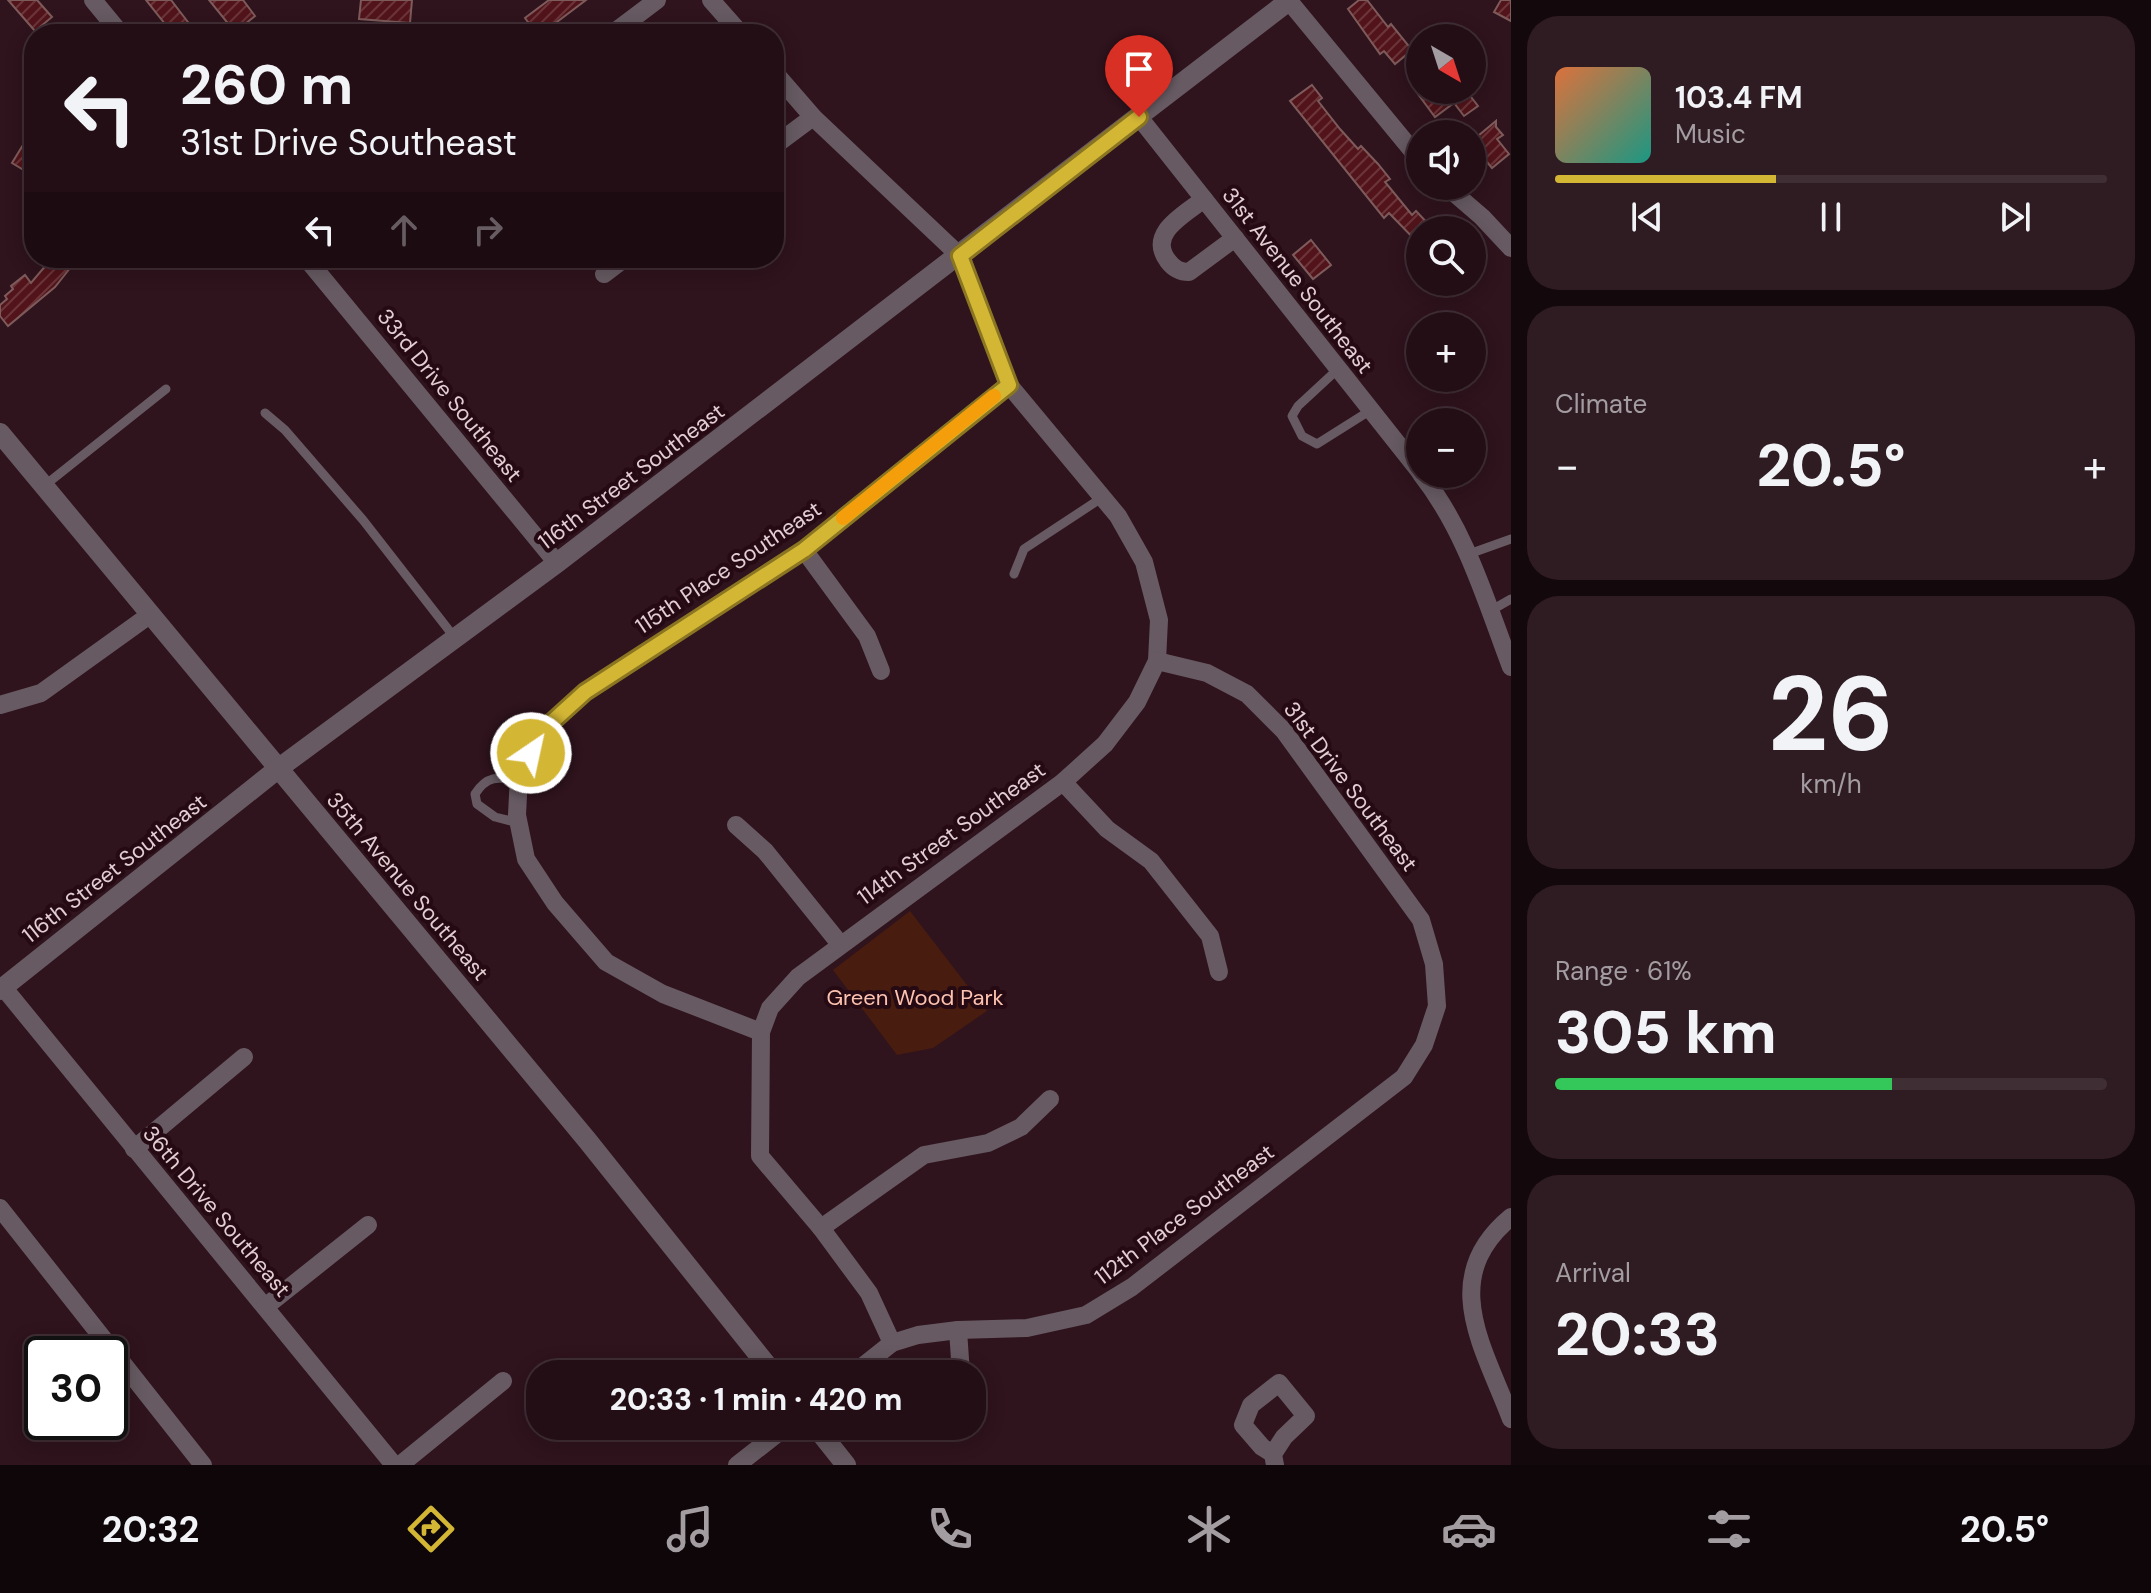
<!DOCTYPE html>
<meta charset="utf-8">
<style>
:root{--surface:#230e16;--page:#2f1c23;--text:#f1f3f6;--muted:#a39ca1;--line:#402e35;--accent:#d4b635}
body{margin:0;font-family:"DM Sans",sans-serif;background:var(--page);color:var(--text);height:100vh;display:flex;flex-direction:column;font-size:30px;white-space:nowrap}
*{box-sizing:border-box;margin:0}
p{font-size:26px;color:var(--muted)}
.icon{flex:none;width:44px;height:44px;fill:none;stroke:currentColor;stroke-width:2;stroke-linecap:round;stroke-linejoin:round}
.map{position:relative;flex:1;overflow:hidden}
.panel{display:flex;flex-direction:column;gap:16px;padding:16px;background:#13080c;width:640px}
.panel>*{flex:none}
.hud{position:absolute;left:24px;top:24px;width:760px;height:244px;border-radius:32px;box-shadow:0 4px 20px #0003,0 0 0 2px var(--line);background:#230e16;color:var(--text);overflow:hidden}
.needle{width:52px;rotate:141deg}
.controls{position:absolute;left:1406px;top:24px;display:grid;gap:16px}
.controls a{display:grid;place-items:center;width:80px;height:80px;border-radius:50%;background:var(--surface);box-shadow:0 4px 20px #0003,0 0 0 2px var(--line);font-size:40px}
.speed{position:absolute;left:24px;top:1336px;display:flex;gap:16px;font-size:40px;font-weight:700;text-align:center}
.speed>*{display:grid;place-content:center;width:104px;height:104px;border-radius:50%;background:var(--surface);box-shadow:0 4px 20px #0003,0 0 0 2px var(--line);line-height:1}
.speed .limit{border:4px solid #111;border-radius:12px;background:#fff;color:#111}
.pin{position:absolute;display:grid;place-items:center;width:68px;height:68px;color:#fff;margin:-82px -34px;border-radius:50% 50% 50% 0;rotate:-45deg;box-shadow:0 0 8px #0007}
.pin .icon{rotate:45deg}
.me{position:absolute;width:88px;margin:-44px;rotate:34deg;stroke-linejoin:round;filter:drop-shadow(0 0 6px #0008)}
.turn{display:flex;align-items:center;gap:28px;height:168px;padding:0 24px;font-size:36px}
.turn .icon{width:104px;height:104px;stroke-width:2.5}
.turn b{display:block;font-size:56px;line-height:68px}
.lanes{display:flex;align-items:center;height:76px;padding:0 24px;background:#0003;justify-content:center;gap:40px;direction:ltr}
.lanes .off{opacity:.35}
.big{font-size:60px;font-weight:800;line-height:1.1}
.panel .card{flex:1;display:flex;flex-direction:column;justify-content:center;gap:12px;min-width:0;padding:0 28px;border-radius:32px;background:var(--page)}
.panel .dial{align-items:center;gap:0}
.dial b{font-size:104px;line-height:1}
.song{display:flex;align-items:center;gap:24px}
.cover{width:96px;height:96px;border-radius:12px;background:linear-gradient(135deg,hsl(20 70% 55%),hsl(170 70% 35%))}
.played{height:8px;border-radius:4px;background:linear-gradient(90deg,var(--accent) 40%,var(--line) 40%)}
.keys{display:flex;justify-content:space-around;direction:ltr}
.heat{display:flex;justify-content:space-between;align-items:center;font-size:44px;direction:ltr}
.charge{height:12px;border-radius:6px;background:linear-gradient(90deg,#34c759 61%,var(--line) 0)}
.trip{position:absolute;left:526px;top:1360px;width:460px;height:80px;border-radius:32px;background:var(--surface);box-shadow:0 4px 20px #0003,0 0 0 2px var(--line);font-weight:800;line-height:80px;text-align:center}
.menu{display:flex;height:128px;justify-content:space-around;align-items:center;background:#0e0609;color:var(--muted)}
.menu .icon{width:56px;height:56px}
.menu .on{color:var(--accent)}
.menu b{font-size:36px;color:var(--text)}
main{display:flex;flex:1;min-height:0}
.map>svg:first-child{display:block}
.green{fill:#481c0e}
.building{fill:url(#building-hatch);stroke:#7e5b5b;stroke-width:2}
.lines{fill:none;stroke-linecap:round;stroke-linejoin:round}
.service{stroke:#675a62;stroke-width:9}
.minor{stroke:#675a62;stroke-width:18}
.tertiary{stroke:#675a62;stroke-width:20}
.route-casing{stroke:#8a7622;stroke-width:20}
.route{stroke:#d4b635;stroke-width:14}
.slow{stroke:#f59e0b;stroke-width:14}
.labels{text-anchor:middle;stroke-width:8;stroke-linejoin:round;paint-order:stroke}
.street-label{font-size:22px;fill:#e2ced3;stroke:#250a14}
.park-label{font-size:22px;fill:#fec3b0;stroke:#250a14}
</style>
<main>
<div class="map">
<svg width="1511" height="1465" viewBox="0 0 1511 1465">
<defs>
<pattern id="building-hatch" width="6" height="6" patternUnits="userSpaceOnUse" patternTransform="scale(2)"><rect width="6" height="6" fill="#52141a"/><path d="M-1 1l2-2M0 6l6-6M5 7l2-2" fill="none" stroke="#6b353a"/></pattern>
</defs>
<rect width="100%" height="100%" fill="#2f131d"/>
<!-- green -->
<polygon class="green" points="910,911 987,1011 933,1048 897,1055 833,970"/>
<!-- building -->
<g class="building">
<polygon points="8,0 37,0 52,17 35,31"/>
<polygon points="146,0 171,0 197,34 173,34"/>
<polygon points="209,0 243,0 255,16 235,32"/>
<polygon points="361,0 412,0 410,23 359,19"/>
<polygon points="549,0 586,0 553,25 560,34 537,34 525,18"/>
<polygon points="1359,0 1367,0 1388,27 1391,24 1412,50 1395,64 1384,51 1380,54 1348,9"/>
<polygon points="1501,0 1511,0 1511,21 1494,12"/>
<polygon points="1312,85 1322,98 1318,101 1340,129 1358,149 1361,146 1378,164 1390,179 1385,182 1412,215 1416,211 1434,230 1420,230 1420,245 1389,213 1384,218 1290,101"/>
<polygon points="1415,90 1471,90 1468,93 1478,106 1464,116 1454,103 1435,117"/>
<polygon points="1496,121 1496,127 1503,135 1497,139 1509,154 1492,168 1481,155 1472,162 1472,141"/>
<polygon points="23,145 34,153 34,167 22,169 12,163"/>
<polygon points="1311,240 1331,265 1313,279 1293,255"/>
<polygon points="52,258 78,258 55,287 8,326 0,316 0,305 7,299 5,296 13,289 11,286 25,275 31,283"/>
</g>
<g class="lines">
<!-- service -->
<g class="service">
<polyline points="1338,369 1298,406 1292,416 1302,436 1317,444 1371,410"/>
<polyline points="265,413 285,430 363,520 455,638"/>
<polyline points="44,486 166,389"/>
<polyline points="1469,554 1511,539"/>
<polyline points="1014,574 1024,549 1103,497"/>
<polyline points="1490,611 1511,599"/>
<path d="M518,780C498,777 487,775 475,794L477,804L495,817L519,823"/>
</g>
<!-- minor -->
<g class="minor">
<polyline points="93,0 121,34"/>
<polyline points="711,0 741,34"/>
<polyline points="1289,1 1420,160"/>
<polyline points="612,34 657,0"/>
<polyline points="774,72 813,117 960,256 1009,385 1118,516 1144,562 1159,620 1157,661 1137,702 1105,744 1063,782 798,977 770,1008 761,1032 760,1156 821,1228 869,1293 892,1343"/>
<polyline points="1139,117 1420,472"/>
<polyline points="774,146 813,117"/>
<polyline points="1446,186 1482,217 1511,248"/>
<path d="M1204,199C1184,215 1147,233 1168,261C1174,269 1180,272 1189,272L1235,238"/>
<polyline points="306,258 557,563"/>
<polyline points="604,274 625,258"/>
<path d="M1421,474C1466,531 1486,601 1511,667"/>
<polyline points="804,550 867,636 881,671"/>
<polyline points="0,705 41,693 151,614"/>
<polyline points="1063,782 1107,829 1151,861 1210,936 1219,972"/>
<polyline points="736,825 765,851 840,944"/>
<polyline points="3,987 394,1465"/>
<polyline points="761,1032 663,994 606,962 555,903 526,859 517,815 519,775 542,731 585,692 804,550 1009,385"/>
<polyline points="134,1149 244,1057"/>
<polyline points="0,1208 203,1465"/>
<path d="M1511,1217C1437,1278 1484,1347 1511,1419"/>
<polyline points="821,1228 924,1155 988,1143 1021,1127 1050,1099"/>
<polyline points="265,1307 368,1225"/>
<polyline points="958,1330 961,1374"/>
<polyline points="853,1374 892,1343 918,1335 958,1330 1027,1328 1086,1315 1132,1287 1404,1077 1424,1045 1437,1006 1434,964 1421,920 1284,731 1247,694 1207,673 1157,661"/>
<polyline points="1273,1454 1262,1447 1243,1425 1251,1405 1279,1383 1306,1416 1284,1437 1273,1454 1275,1465"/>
<polyline points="400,1465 503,1381"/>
<polyline points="737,1465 787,1426"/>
</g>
<!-- tertiary -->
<g class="tertiary">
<polyline points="0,433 587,1140 774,1374"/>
<polyline points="0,990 279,768 557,563 1290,0"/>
<polyline points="815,1426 846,1465"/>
</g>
</g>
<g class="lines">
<defs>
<polyline id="route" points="531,753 542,731 585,692 804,550 1009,385 960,256 1139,117"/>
</defs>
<!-- route casing -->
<use href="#route" class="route-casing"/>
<!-- route -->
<use href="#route" class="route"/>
<!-- slow -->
<polyline class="slow" points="843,518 994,396"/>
</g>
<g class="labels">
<!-- street labels -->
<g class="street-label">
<text transform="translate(1298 280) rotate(52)" y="8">31st Avenue Southeast</text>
<text transform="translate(450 395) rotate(51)" y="8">33rd Drive Southeast</text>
<text transform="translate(631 476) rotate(-37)" y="8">116th Street Southeast</text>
<text transform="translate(728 567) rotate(-34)" y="8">115th Place Southeast</text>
<text transform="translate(1351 786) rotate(53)" y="8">31st Drive Southeast</text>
<text transform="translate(951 833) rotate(-36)" y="8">114th Street Southeast</text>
<text transform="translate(114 868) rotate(-38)" y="8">116th Street Southeast</text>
<text transform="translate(408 886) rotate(50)" y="8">35th Avenue Southeast</text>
<text transform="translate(217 1211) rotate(50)" y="8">36th Drive Southeast</text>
<text transform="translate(1184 1214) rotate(-37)" y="8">112th Place Southeast</text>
</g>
<!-- park labels -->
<g class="park-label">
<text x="915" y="1005">Green Wood Park</text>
</g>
</g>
</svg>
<div class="controls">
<a><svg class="needle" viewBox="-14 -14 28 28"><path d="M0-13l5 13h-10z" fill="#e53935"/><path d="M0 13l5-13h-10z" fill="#a39ca1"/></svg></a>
<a><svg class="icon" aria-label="sound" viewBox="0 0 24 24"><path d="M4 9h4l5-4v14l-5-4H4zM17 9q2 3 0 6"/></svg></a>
<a><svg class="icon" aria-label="search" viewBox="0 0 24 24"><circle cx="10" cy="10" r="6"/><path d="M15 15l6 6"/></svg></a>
<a>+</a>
<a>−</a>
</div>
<div class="speed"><div class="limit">30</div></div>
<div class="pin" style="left:1139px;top:117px;background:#d93025"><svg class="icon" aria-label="arrive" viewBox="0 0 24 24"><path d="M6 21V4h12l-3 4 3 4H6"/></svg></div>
<svg class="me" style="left:531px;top:753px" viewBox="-20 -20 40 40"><circle r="17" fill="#d4b635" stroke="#fff" stroke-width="3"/><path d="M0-11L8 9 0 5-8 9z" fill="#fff"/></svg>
<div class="trip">20:33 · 1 min · 420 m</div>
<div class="hud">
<div class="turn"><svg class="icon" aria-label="left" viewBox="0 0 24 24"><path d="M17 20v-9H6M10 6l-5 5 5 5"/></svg><div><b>260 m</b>31st Drive Southeast</div></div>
<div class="lanes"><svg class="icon" aria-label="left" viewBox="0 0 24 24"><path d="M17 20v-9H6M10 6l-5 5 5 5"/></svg><svg class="icon off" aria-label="ahead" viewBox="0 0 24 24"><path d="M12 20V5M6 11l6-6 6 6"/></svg><svg class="icon off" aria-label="right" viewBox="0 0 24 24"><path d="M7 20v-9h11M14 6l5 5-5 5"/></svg></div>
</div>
</div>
<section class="panel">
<div class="card">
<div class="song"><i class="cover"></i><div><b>103.4 FM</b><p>Music</p></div></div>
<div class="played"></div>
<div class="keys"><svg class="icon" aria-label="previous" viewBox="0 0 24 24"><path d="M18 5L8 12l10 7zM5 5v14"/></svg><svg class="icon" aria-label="pause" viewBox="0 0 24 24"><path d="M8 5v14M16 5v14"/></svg><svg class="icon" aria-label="next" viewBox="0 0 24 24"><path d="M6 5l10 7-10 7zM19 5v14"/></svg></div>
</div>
<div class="card"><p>Climate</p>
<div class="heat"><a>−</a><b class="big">20.5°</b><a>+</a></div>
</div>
<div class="card dial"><b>26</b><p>km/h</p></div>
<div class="card"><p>Range · 61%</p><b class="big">305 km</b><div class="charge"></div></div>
<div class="card"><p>Arrival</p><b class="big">20:33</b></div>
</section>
</main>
<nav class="menu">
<b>20:32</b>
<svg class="icon on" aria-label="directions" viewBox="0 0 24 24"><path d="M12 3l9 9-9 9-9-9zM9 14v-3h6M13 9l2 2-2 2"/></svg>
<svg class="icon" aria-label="music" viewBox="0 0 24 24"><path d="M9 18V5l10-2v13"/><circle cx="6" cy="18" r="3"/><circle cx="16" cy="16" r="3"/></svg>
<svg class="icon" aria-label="phone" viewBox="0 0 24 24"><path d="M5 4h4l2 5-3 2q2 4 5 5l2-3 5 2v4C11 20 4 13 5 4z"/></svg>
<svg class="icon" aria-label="climate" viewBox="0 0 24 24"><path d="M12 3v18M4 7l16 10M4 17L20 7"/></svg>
<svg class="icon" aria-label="car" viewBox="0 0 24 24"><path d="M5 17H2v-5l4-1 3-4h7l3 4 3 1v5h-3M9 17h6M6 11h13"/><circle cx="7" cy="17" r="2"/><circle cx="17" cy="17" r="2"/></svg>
<svg class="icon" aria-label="filters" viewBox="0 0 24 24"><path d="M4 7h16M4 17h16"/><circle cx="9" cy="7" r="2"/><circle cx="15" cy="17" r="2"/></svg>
<b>20.5°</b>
</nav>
